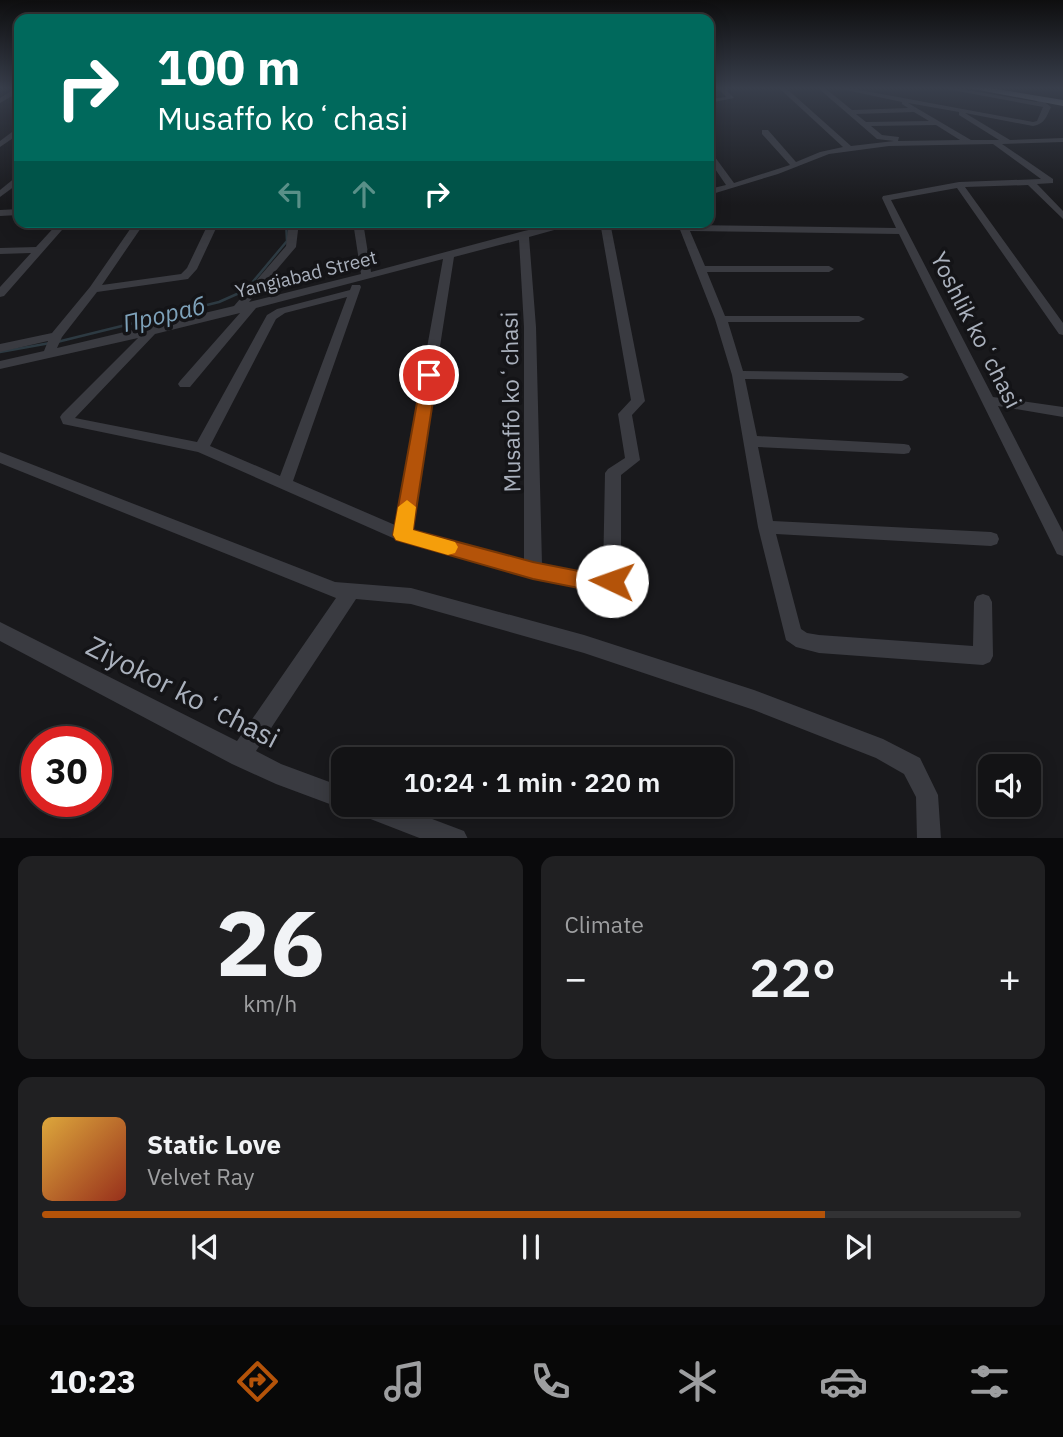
<!DOCTYPE html>
<meta charset="utf-8">
<style>
:root{--surface:#131315;--page:#202022;--text:#f1f3f6;--muted:#9d9ea0;--line:#323234;--accent:#b45309}
body{margin:0;font-family:"IBM Plex Sans",sans-serif;background:var(--page);color:var(--text);height:100vh;display:flex;flex-direction:column;font-size:26px;white-space:nowrap}
*{box-sizing:border-box;margin:0}
p{font-size:23px;color:var(--muted)}
.icon{flex:none;width:38px;height:38px;fill:none;stroke:currentColor;stroke-width:2;stroke-linecap:round;stroke-linejoin:round}
.map{position:relative;height:838px;overflow:hidden}
.panel{display:flex;flex-direction:column;gap:18px;padding:18px;background:#0a0a0c;flex:1}
.panel>*{flex:none}
.banner{position:absolute;left:14px;top:14px;width:700px;height:214px;border-radius:14px;box-shadow:0 4px 18px #0003,0 0 0 2px var(--line);background:#00695c;color:#fff;overflow:hidden}
.tools{position:absolute;left:978px;top:754px;display:grid;gap:14px}
.tools a{display:grid;place-items:center;width:63px;height:63px;border-radius:14px;background:var(--surface);box-shadow:0 4px 18px #0003,0 0 0 2px var(--line);font-size:35px}
.speed{position:absolute;left:21px;top:726px;display:flex;gap:14px;font-size:35px;font-weight:700;text-align:center}
.speed>*{display:grid;place-content:center;width:91px;height:91px;border-radius:50%;background:var(--surface);box-shadow:0 4px 18px #0003,0 0 0 2px var(--line);line-height:1}
.speed .limit{border:10px solid #d22;background:#fff;color:#111}
.pin{position:absolute;display:grid;place-items:center;width:60px;height:60px;color:#fff;margin:-30px;border:4px solid #fff;border-radius:50%;box-shadow:0 2px 7px #0007}
.me{position:absolute;width:77px;margin:-38px;rotate:273deg;stroke-linejoin:round;filter:drop-shadow(0 0 5px #0008)}
.turn{display:flex;align-items:center;gap:24px;height:147px;padding:0 28px;font-size:32px}
.turn .icon{width:91px;height:91px;stroke-width:2.5}
.turn b{display:block;font-size:49px;line-height:60px}
.lanes{display:flex;align-items:center;height:66px;padding:0 28px;background:#0003;justify-content:center;gap:35px;direction:ltr}
.lanes .off{opacity:.35}
.big{font-size:52px;font-weight:600;line-height:1.1}
.panel .widget{flex:1;display:flex;flex-direction:column;justify-content:center;gap:10px;min-width:0;padding:0 24px;border-radius:14px;background:var(--page)}
.panel .dial{align-items:center;gap:0}
.dial b{font-size:91px;line-height:1}
.song{display:flex;align-items:center;gap:21px}
.cover{width:84px;height:84px;border-radius:10px;background:linear-gradient(135deg,hsl(40 70% 55%),hsl(10 70% 35%))}
.played{height:7px;border-radius:4px;background:linear-gradient(90deg,var(--accent) 80%,var(--line) 80%)}
.keys{display:flex;justify-content:space-around;direction:ltr}
.heat{display:flex;justify-content:space-between;align-items:center;font-size:38px;direction:ltr}
.panel .tiles{flex:1;display:grid;gap:18px;grid-template-columns:1fr 1fr}
.widget:last-child{grid-column:span 2}
.trip{position:absolute;left:331px;top:747px;width:402px;height:70px;border-radius:14px;background:var(--surface);box-shadow:0 4px 18px #0003,0 0 0 2px var(--line);font-weight:600;line-height:70px;text-align:center}
.dock{display:flex;height:112px;justify-content:space-around;align-items:center;background:#080808;color:var(--muted)}
.dock .icon{width:49px;height:49px}
.dock .on{color:var(--accent)}
.dock b{font-size:32px;color:var(--text)}
.map>svg:first-child{display:block}
.lines{fill:none;stroke-linecap:round;stroke-linejoin:round}
.stream{stroke:#2d3a42;stroke-width:2.5}
.minor{fill:#3a3b41;fill-rule:evenodd}
.highway{fill:#656a73;fill-rule:evenodd}
.route{fill:#b45309;stroke:#753606;stroke-width:2}
.slow{fill:#f59e0b}
.labels{text-anchor:middle;stroke-width:7;stroke-linejoin:round;paint-order:stroke}
.far-street-label{font-size:19px;fill:#aab1bd;stroke:#141417}
.street-label{font-size:23px;fill:#aab1bd;stroke:#141417}
.water-label{font-size:24px;font-style:italic;fill:#7ea2ba;stroke:#141417}
.near-street-label{font-size:28px;fill:#aab1bd;stroke:#141417}
</style>
<div class="map">
<svg width="1063" height="839" viewBox="0 0 1063 839">
<rect width="100%" height="100%" fill="#19191c"/>
<g class="lines">
<!-- stream -->
<g class="stream">
<polyline points="57,342 219,302 246,290 287,241 286,222"/>
<polyline points="0,352 50,343"/>
</g>
<!-- minor -->
<g class="minor">
<polygon points="16,88 19,88 19,92 0,103 0,98"/>
<polygon points="718,88 725,88 734,98 709,103 709,99 726,97"/>
<path d="M779,88H786L851,146L894,141L877,139L818,88H825L852,110L908,108L902,104V102L836,88H849L1033,122L1037,121L1043,107L941,88H955L1037,102L1035,99L1038,97L1051,107C1046,117 1045,124 1033,126L965,113L1010,140L1063,138V142L1002,144L1053,179V183L1037,184L1063,211V219L1028,185L965,187L1063,323V335L1059,334L957,188L891,200L993,397L1063,407V417L998,406L1063,532V556L1057,554L899,234L690,231L705,266H829L834,269L829,272H707L725,316H859L865,319L859,322H728L743,371L902,373L909,377L902,381L745,379L757,436L904,444L909,445L911,449L909,453L904,454L758,447L773,521L991,532L997,534L999,539L997,544L991,546L776,534L801,629L807,633L819,635L973,646L974,602L977,596L983,594L989,596L992,602L993,656L990,662L983,665L819,653L796,647L786,640L758,527L732,375L715,319L677,222H687L688,225L896,228L882,198L883,196L959,182L1041,179L993,144L889,146L829,154L778,174L709,195V189L726,185L709,160V153H712L734,183L790,165L762,134V130H768L796,162L820,152L843,147ZM908,103L959,112V115L999,140H971ZM914,112L929,121L866,122L856,114ZM936,125L960,140L898,141L899,137L882,135L871,126Z"/>
<polygon points="16,129 19,129 19,134 0,147 0,141"/>
<polygon points="16,177 19,177 19,183 0,197 0,190"/>
<polygon points="19,209 19,215 0,216 0,210"/>
<polygon points="59,222 69,222 4,296 0,297 0,287 31,253 0,254 0,248 36,247"/>
<path d="M135,222H145L102,285L181,274L187,268L209,222H219L197,269L188,279L97,292L62,337L57,348L234,306L286,246L289,222H299L296,247L249,302L361,274L353,222H363L371,272L524,231L566,222H583L529,237L536,327L542,564L603,576L605,473L608,469L625,458L618,414L631,400L600,222H610L645,401L632,415L640,460L621,475V581L618,586L604,592L533,577L402,542L198,452L63,424L60,417L62,414L138,338L0,369V361L44,351L48,341L0,352V344L52,333L90,287ZM519,240L524,327V560L411,531L454,257ZM443,259L395,525L293,481L361,287L360,285H352L350,290L277,309L267,315L197,442L75,418L155,334L240,313L180,381L178,384L180,387H190L256,308ZM347,297L280,476L210,446L276,319L285,313Z"/>
<polygon points="0,452 335,582 411,588 584,635 754,690 883,739 920,758 938,795 941,839 917,839 916,797 904,774 876,758 754,710 584,653 411,604 356,599 256,751 281,764 343,787 343,805 395,805 464,831 468,839 422,839 355,813 352,805 343,809 276,784 232,764 0,641 0,622 237,741 336,598 0,463"/>
</g>
<!-- highway -->
<polygon class="highway" points="968,88 990,88 1063,100 1063,106"/>
</g>
<!-- sky -->
<linearGradient id="sky" x2="0" y2="1"><stop stop-color="#0e0e0f"/><stop offset="0.43" stop-color="#383e4b"/><stop offset="1" stop-color="#383e4b" stop-opacity="0"/></linearGradient>
<rect width="1063" height="205" fill="url(#sky)"/>
<!-- route -->
<polygon class="route" points="429,370 437,375 413,530 533,562 604,576 612,572 620,575 623,581 620,587 604,593 533,579 396,540 393,535 422,375"/>
<!-- slow -->
<polygon class="slow" points="407,500 416,507 413,530 455,542 458,547 455,553 448,555 396,540 393,535 398,507"/>
<g class="labels">
<!-- far-street labels -->
<g class="far-street-label">
<text transform="translate(306 274) rotate(-14)" y="7">Yangiabad Street</text>
</g>
<!-- street labels -->
<g class="street-label">
<text transform="translate(976 330) rotate(63)" y="8">Yoshlik koʻchasi</text>
<text transform="translate(511 402) rotate(-91)" y="8">Musaffo koʻchasi</text>
</g>
<!-- water labels -->
<g class="water-label">
<text transform="translate(164 315) rotate(-13)" y="8">Прораб</text>
</g>
<!-- near-street labels -->
<g class="near-street-label">
<text transform="translate(183 692) rotate(27)" y="10">Ziyokor koʻchasi</text>
</g>
</g>
</svg>
<div class="tools">
<a><svg class="icon" aria-label="sound" viewBox="0 0 24 24"><path d="M4 9h4l5-4v14l-5-4H4zM17 9q2 3 0 6"/></svg></a>
</div>
<div class="speed"><div class="limit">30</div></div>
<div class="pin" style="left:429px;top:375px;background:#d93025"><svg class="icon" aria-label="arrive" viewBox="0 0 24 24"><path d="M6 21V4h12l-3 4 3 4H6"/></svg></div>
<svg class="me" style="left:612px;top:581px" viewBox="-20 -20 40 40"><circle r="19" fill="#fff"/><path d="M0-13L10 11 0 6-10 11z" fill="#b45309"/></svg>
<div class="trip">10:24 · 1 min · 220 m</div>
<div class="banner">
<div class="turn"><svg class="icon" aria-label="right" viewBox="0 0 24 24"><path d="M7 20v-9h11M14 6l5 5-5 5"/></svg><div><b>100 m</b>Musaffo koʻchasi</div></div>
<div class="lanes"><svg class="icon off" aria-label="left" viewBox="0 0 24 24"><path d="M17 20v-9H6M10 6l-5 5 5 5"/></svg><svg class="icon off" aria-label="ahead" viewBox="0 0 24 24"><path d="M12 20V5M6 11l6-6 6 6"/></svg><svg class="icon" aria-label="right" viewBox="0 0 24 24"><path d="M7 20v-9h11M14 6l5 5-5 5"/></svg></div>
</div>
</div>
<section class="panel">
<div class="tiles">
<div class="widget dial"><b>26</b><p>km/h</p></div>
<div class="widget"><p>Climate</p>
<div class="heat"><a>−</a><b class="big">22°</b><a>+</a></div>
</div>
<div class="widget">
<div class="song"><i class="cover"></i><div><b>Static Love</b><p>Velvet Ray</p></div></div>
<div class="played"></div>
<div class="keys"><svg class="icon" aria-label="previous" viewBox="0 0 24 24"><path d="M18 5L8 12l10 7zM5 5v14"/></svg><svg class="icon" aria-label="pause" viewBox="0 0 24 24"><path d="M8 5v14M16 5v14"/></svg><svg class="icon" aria-label="next" viewBox="0 0 24 24"><path d="M6 5l10 7-10 7zM19 5v14"/></svg></div>
</div>
</div>
</section>
<nav class="dock">
<b>10:23</b>
<svg class="icon on" aria-label="directions" viewBox="0 0 24 24"><path d="M12 3l9 9-9 9-9-9zM9 14v-3h6M13 9l2 2-2 2"/></svg>
<svg class="icon" aria-label="music" viewBox="0 0 24 24"><path d="M9 18V5l10-2v13"/><circle cx="6" cy="18" r="3"/><circle cx="16" cy="16" r="3"/></svg>
<svg class="icon" aria-label="phone" viewBox="0 0 24 24"><path d="M5 4h4l2 5-3 2q2 4 5 5l2-3 5 2v4C11 20 4 13 5 4z"/></svg>
<svg class="icon" aria-label="climate" viewBox="0 0 24 24"><path d="M12 3v18M4 7l16 10M4 17L20 7"/></svg>
<svg class="icon" aria-label="car" viewBox="0 0 24 24"><path d="M5 17H2v-5l4-1 3-4h7l3 4 3 1v5h-3M9 17h6M6 11h13"/><circle cx="7" cy="17" r="2"/><circle cx="17" cy="17" r="2"/></svg>
<svg class="icon" aria-label="filters" viewBox="0 0 24 24"><path d="M4 7h16M4 17h16"/><circle cx="9" cy="7" r="2"/><circle cx="15" cy="17" r="2"/></svg>
</nav>
